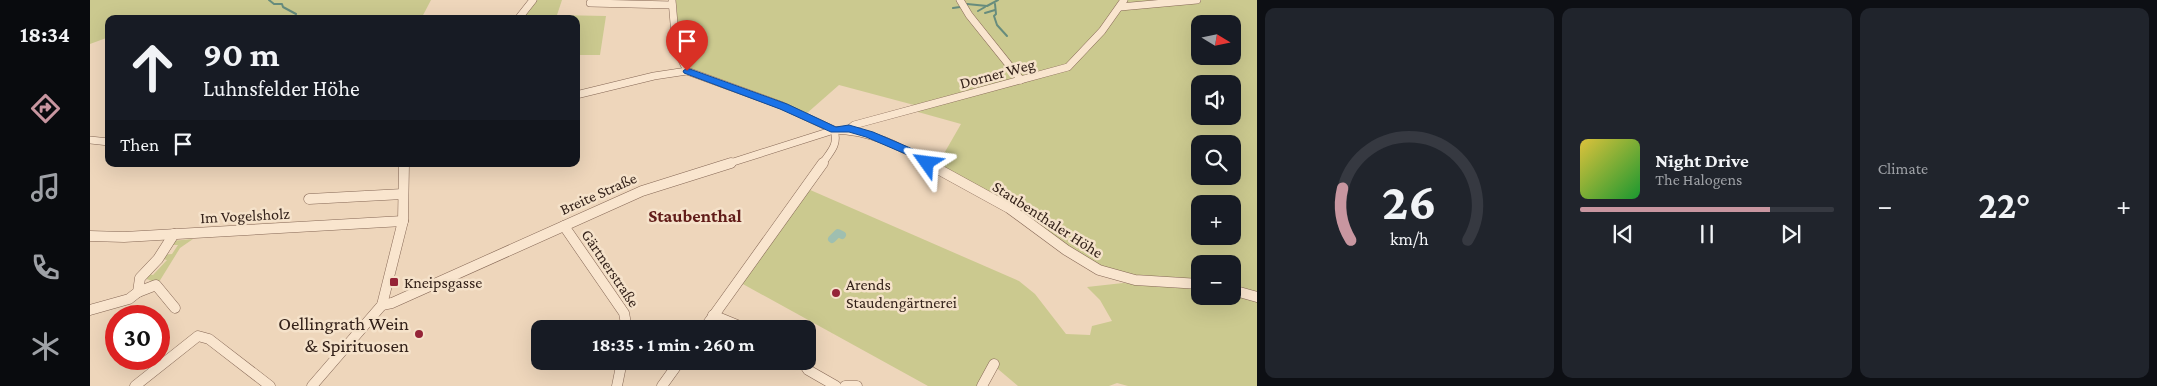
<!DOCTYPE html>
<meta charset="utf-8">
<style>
:root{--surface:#171b24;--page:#20242c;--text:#f1f3f6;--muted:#9ea1a6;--line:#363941;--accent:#c896a0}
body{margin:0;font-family:"Crimson Pro",serif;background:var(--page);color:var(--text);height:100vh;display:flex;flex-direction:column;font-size:19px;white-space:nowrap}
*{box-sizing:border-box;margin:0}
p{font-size:16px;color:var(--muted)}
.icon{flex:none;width:28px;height:28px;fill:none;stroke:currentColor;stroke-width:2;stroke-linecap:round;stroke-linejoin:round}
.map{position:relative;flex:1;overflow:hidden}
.side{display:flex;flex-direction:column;gap:8px;padding:8px;background:#0d0f14;width:900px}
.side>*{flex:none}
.guide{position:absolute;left:15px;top:15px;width:475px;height:152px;border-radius:10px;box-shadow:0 5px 20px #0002;background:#171b24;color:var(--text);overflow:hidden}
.needle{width:32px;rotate:100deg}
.controls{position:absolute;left:1101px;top:15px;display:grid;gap:10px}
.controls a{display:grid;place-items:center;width:50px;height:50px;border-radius:10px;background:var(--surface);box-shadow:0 5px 20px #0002;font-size:25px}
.speed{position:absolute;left:15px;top:305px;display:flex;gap:10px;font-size:25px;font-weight:700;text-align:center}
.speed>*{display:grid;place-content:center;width:65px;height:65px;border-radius:50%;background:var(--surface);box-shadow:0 5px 20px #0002;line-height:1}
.speed .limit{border:8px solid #d22;background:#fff;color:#111}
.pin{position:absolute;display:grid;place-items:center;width:42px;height:42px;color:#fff;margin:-51px -21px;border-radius:50% 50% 50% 0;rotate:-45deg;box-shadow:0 0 5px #0007}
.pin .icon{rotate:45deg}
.me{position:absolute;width:55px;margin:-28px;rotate:301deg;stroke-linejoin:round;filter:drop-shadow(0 0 4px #0008)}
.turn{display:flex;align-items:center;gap:18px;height:105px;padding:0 15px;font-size:22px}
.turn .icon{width:65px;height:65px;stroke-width:2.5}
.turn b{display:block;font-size:35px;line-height:42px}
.then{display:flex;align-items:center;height:48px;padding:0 15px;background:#0003;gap:10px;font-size:19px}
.big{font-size:38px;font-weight:700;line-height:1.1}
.side .widget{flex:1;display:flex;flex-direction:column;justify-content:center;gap:8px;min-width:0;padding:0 18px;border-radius:10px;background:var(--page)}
.side .dial{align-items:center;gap:0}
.dial svg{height:130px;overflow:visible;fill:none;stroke:var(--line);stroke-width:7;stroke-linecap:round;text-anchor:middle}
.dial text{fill:var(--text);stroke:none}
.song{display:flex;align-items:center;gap:15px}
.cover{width:60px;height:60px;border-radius:8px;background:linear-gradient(135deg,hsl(50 70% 55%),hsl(130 70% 35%))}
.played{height:5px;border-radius:2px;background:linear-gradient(90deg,var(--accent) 75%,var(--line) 75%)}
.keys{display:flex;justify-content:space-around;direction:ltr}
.heat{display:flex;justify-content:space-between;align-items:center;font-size:28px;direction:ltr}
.side .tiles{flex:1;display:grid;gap:8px;grid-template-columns:repeat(3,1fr)}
.trip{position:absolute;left:441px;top:320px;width:285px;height:50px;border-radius:10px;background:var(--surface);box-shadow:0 5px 20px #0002;font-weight:700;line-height:50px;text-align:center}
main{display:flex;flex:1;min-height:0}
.dock{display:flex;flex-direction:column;width:90px;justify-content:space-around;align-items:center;background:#090b0e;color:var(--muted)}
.dock .icon{width:35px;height:35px}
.dock .on{color:var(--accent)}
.dock b{font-size:22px;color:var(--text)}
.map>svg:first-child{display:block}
.green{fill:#cbc98f;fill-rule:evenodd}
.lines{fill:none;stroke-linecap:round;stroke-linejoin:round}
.stream{stroke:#678c7d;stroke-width:2}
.canal{stroke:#9fbfb0;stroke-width:8}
.street-far1-casing{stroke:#856755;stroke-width:8}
.street-casing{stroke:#856755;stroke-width:11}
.street-far1{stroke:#f9e5ce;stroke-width:7}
.street{stroke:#f9e5ce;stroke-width:10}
.route{fill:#1a73e8;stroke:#114b97}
.poi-dot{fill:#952437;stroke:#f5e2ca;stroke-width:2}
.labels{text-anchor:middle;stroke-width:5;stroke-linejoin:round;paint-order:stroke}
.street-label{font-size:16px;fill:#34221a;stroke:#f5e2ca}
.poi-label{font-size:16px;fill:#34221a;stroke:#f5e2ca;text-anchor:start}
.neighbourhood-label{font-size:18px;font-weight:bold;fill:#611c19;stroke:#f5e2ca}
.near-poi-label{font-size:19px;fill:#34221a;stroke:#f5e2ca;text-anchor:end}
</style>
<main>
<nav class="dock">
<b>18:34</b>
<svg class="icon on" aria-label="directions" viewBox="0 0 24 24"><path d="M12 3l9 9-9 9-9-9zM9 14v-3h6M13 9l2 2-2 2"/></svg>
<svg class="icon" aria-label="music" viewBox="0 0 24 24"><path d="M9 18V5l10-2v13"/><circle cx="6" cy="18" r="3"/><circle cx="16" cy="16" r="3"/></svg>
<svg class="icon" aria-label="phone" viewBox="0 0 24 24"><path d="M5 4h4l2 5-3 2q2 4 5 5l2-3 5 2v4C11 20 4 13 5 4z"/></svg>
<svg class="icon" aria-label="climate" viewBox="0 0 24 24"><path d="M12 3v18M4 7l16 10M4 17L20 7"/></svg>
</nav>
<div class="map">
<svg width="1167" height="386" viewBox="0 0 1167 386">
<rect width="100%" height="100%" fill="#eed6bb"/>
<!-- green -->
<g class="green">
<polygon points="0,0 341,0 331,19 19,19 19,37 0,44"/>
<polygon points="446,0 472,0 467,15 516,16 510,55 486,55 486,19 431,19"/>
<path d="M586,0H1167V293L1143,286L1142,264H1110V280L1042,275L1006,264L967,238L924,205L848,164L871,124L828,112L824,105L749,85L716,114L685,99L600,68L589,42ZM1110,24H1142V56H1110ZM1110,84H1142V116H1110ZM1110,144H1142V176H1110ZM1110,204H1142V236H1110Z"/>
<polygon points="718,189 929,281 945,294 976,334 1000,335 1002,326 1022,321 1010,300 997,287 1033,283 1110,289 1110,296 1142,296 1143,294 1167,302 1167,386 1038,386 1027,383 1019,386 928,386 902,364 891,386 838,386 651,283"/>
<polygon points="103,239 90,248 69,282 67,283 54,278 55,273 63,275 77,260 69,258 71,255 82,254 88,245 78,245 81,241"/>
</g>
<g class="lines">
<!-- stream -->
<g class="stream">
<polyline points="179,0 184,4 192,4 193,7 206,14"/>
<polyline points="877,4 897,6 908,0"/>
<polyline points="905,4 906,14 904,16 907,25 917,36"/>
<polyline points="863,8 870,7"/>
<polyline points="888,11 895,7"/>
<polyline points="895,13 905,10"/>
</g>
<!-- canal -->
<polyline class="canal" points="742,239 748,233 752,235"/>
<defs>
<g id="street-far1">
<polyline points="582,0 586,47 597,71 693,106 744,130"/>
<polyline points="870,0 879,15 931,80"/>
<polyline points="500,3 582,5"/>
<polyline points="1030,7 1107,0"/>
<polyline points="428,19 443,0"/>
<polyline points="486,95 564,76 597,71"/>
<polyline points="759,129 764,125 978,67 1012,31 1034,0"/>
<polyline points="0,140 19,142"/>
<path d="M637,164L744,130C780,131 809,145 839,164"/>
<path d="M732,164C740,152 749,145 744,130"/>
</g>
<g id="street">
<polyline points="837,163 919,208 976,250 1009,270 1045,280 1110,284"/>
<polyline points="219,199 313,194"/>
<polyline points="474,226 534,313 537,329"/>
<polyline points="0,236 34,237 313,221"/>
<polyline points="1142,290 1167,297"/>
<polyline points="48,292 66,285 85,308"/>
<polyline points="292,305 302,303 552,191 641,163"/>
<polyline points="0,310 39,299 48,292 50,278 68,259 84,234"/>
<polyline points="623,315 657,329"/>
<polyline points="614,329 733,163"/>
<polyline points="712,361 718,370 746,386"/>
<polyline points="45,386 108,336 119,339 180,386"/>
<polyline points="222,386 292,305 313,221 314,164"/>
<polyline points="527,386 532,361"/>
<polyline points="572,386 590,361"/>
<polyline points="755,386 767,386"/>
<polyline points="892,386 904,364"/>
</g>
</defs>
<!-- street-far1 casing -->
<use href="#street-far1" class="street-far1-casing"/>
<!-- street casing -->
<use href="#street" class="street-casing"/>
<!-- street-far1 -->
<use href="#street-far1" class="street-far1"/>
<!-- street -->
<use href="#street" class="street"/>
</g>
<!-- route -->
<polygon class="route" points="597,68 697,104 746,127 759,125 783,132 825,150 843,163 837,167 818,155 776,137 759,132 741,132 690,109 594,73 593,71"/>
<!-- markers -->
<g class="poi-dot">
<rect x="299" y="277" width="10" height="10" rx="2.5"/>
<circle cx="746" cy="293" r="5"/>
<circle cx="329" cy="334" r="5"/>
</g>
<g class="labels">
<!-- street labels -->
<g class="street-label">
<text transform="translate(907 73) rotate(-15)" y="6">Dorner Weg</text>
<text transform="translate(508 193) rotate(-24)" y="6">Breite Straße</text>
<text transform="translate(155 215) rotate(-3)" y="6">Im Vogelsholz</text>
<text transform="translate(958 219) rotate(33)" y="6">Staubenthaler Höhe</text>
<text transform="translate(521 268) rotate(56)" y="6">Gärtnerstraße</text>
</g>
<!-- poi labels -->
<g class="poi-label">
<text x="314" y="288">Kneipsgasse</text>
<text x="756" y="290">Arends<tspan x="756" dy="18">Staudengärtnerei</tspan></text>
</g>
<!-- neighbourhood labels -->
<g class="neighbourhood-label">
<text x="605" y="222">Staubenthal</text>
</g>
<!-- near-poi labels -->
<g class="near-poi-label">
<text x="319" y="330">Oellingrath Wein<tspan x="319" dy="22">&amp; Spirituosen</tspan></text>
</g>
</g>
</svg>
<div class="controls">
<a><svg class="needle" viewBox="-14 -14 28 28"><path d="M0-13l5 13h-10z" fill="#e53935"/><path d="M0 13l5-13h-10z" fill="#9ea1a6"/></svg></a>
<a><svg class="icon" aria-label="sound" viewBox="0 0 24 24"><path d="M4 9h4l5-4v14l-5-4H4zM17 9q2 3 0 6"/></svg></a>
<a><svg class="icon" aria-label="search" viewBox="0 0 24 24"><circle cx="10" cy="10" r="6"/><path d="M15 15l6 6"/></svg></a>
<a>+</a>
<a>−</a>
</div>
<div class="speed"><div class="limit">30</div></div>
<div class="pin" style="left:597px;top:71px;background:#d93025"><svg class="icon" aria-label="arrive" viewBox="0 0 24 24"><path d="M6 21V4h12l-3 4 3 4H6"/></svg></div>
<svg class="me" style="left:837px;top:163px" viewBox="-20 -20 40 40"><path d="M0-17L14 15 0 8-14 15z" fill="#1a73e8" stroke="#fff" stroke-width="4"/></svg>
<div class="trip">18:35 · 1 min · 260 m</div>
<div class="guide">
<div class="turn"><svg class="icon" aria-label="ahead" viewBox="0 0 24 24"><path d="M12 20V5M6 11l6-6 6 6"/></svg><div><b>90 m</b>Luhnsfelder Höhe</div></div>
<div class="then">Then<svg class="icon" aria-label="arrive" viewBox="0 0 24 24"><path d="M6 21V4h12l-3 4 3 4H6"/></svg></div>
</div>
</div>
<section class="side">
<div class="tiles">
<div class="widget dial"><svg viewBox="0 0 100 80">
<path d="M14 69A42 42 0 1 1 86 69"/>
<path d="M14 69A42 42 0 0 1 9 37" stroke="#c896a0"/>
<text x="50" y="56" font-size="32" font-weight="700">26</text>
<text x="50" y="72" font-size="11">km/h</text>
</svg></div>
<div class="widget">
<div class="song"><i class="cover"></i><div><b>Night Drive</b><p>The Halogens</p></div></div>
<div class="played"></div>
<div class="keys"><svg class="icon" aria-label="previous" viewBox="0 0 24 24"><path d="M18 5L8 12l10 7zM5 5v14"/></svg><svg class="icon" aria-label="pause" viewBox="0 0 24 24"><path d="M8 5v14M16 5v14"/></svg><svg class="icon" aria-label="next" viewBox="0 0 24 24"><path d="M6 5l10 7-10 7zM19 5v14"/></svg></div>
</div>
<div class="widget"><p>Climate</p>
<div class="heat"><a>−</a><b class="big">22°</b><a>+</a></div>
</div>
</div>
</section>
</main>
